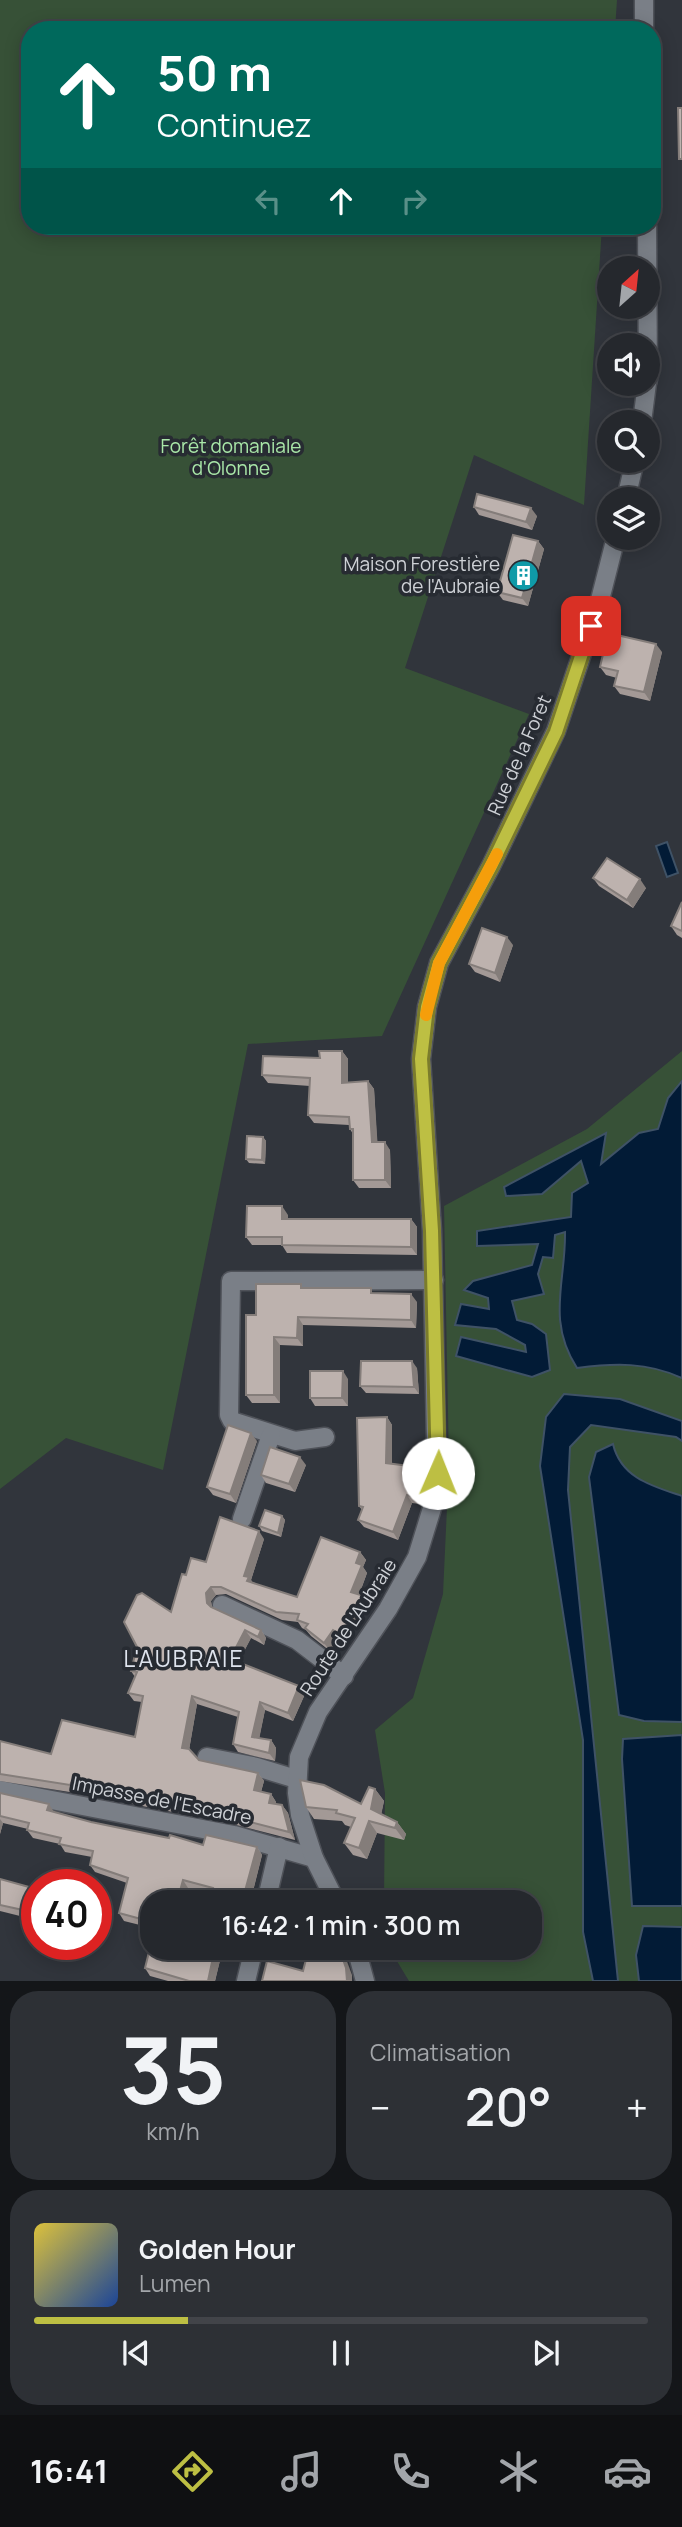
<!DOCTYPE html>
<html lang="fr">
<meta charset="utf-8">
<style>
:root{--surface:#25282d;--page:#2d3035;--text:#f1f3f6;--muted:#a3a6aa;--line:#424449;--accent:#bdbf43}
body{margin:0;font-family:Manrope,sans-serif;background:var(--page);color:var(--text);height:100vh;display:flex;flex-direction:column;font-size:26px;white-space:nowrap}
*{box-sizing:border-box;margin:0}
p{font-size:23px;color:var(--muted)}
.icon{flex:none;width:38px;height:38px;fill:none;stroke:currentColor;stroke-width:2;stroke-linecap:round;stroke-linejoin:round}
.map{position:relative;height:1981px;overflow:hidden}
.details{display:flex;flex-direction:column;gap:10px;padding:10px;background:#141619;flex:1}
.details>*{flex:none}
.banner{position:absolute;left:21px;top:21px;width:640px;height:214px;border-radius:28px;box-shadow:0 4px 18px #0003,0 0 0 2px var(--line);background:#00695c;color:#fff;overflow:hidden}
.needle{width:46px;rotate:27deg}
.fabs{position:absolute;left:597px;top:256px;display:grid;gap:14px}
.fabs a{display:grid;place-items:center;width:63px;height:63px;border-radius:50%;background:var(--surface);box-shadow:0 4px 18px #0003,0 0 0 2px var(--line);font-size:35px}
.speed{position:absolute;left:21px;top:1869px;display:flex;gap:14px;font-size:35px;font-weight:700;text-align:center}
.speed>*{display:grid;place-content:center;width:91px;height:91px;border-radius:50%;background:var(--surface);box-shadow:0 4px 18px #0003,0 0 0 2px var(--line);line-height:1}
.speed .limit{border:10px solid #d22;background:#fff;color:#111}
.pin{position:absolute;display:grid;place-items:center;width:60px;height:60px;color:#fff;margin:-30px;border-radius:14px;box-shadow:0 4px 10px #0006}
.me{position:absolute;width:77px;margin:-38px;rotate:1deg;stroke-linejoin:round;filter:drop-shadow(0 0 5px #0008)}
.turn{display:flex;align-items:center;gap:24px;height:147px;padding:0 21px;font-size:32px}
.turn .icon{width:91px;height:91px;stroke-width:2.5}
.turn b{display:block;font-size:49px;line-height:60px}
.lanes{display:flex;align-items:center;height:66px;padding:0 21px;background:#0003;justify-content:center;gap:35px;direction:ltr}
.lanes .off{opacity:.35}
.big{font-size:52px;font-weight:600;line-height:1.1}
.details .tile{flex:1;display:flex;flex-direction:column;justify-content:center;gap:10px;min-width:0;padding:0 24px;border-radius:28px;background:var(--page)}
.details .dial{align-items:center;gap:0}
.dial b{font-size:91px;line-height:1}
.song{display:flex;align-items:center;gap:21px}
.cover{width:84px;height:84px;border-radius:10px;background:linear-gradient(135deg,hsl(50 70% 55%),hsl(220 70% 35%))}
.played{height:7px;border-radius:4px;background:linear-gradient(90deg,var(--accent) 25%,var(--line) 25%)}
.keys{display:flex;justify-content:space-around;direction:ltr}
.heat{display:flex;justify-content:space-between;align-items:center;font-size:38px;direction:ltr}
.details .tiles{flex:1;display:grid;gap:10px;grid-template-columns:1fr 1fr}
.tile:last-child{grid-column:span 2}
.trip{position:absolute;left:140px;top:1890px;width:402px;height:70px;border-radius:28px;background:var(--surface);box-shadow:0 4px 18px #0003,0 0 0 2px var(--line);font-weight:600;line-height:70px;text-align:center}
.menu{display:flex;height:112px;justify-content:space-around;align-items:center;background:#0f1012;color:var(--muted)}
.menu .icon{width:49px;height:49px}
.menu .active{color:var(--accent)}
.menu b{font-size:32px;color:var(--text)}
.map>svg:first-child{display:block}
.green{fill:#375137}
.water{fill:#021b36;stroke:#3f5266;stroke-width:2}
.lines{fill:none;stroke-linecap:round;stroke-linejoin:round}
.street-casing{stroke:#4f5259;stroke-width:21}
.secondary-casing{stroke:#4f5259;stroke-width:21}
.street{stroke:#7a7f87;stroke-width:18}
.secondary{stroke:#7a7f87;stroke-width:18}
.wall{fill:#a39996}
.shaded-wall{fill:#847d7a}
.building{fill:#bdb2ae;stroke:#847d7a;stroke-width:2}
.route-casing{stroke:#7b7c2c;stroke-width:18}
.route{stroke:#bdbf43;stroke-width:12}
.slow{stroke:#f59e0b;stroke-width:12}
.labels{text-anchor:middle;stroke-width:7;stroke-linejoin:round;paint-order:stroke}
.park-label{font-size:19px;fill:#a9e7a8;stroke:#272b32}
.poi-label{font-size:19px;fill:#ced1d6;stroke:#272b32;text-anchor:end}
.street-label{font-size:19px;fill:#ced1d6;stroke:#272b32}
.quarter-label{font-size:23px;letter-spacing:2px;fill:#dfe4ee;stroke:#272b32}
</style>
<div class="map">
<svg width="682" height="1981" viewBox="0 0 682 1981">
<rect width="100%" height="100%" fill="#31353c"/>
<!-- green -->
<g class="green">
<polygon points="0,0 617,0 615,30 30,30 30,226 602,226 584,505 474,455 405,668 529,714 382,1036 248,1044 163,1470 66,1438 0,1489"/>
<polygon points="682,1051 682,1421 620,1399 546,1417 540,1466 583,1740 583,1932 593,1981 409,1981 389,1948 530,1948 530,1902 384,1902 385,1793 375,1730 413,1698 443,1594 449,1464 444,1206 587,1129"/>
<polygon points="590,1425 676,1437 682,1441 682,1981 618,1981 568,1490 570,1447"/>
</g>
<!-- water -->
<g class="water">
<polygon points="667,842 678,873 667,877 656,846"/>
<path d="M682,1081V1378C647,1362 615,1363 577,1368C546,1320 566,1282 565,1232L555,1235L553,1258L543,1257L538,1274L544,1294L512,1301L517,1320L532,1324L546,1334L550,1370L532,1377L456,1356L461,1337L526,1352L525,1345L496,1329L455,1325L461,1304L489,1309L488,1298L464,1290L473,1281L532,1265L538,1244L477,1246V1231L571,1217L572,1193L588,1183L581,1161L542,1194L506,1196L504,1187L606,1133L601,1164L639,1133L658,1129L668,1098Z"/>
<polygon points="564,1394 620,1399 682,1421 682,1441 676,1437 591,1425 570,1447 568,1490 618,1981 593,1981 583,1932 583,1740 540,1466 546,1417"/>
<path d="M613,1444C621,1478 652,1486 682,1496V1722L644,1721L619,1715L589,1477L596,1452Z"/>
<polygon points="682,1735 682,1906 632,1906 622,1759 623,1739"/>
<polygon points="643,1926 682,1927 682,1981 639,1981 636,1955"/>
</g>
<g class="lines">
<defs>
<g id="street">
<polyline points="325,1437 295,1441 232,1421 229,1415 231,1281 434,1280"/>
<polyline points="242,1519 271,1435"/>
<polyline points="222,1605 297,1640 344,1676"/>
<polyline points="207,1757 257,1767 296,1779"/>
<polyline points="0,1790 234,1835 314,1858"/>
<polyline points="266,1902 279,1847"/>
<polyline points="246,1981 254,1948"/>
</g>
<g id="secondary">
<polyline points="644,0 644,30"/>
<polyline points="647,226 648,380"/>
<polyline points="642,422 647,383"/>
<polyline points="626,499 635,460"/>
<polyline points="336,1902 314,1858 300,1815 297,1793 299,1757 318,1712 388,1609 417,1557 437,1492 432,1231 421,1059 427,1007 439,963 491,866 556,731 600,600 616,537"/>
<polyline points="356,1948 365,1981"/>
</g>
</defs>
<!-- street casing -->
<use href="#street" class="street-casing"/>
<!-- secondary casing -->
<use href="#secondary" class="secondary-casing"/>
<!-- street -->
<use href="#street" class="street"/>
<!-- secondary -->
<use href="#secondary" class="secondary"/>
</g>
<!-- wall -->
<g class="wall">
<polygon points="474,507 537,516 532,530 479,515"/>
<polygon points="538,541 544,549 528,606 503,600 497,592"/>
<polygon points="662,652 650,701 620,694 614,686 617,678 606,675 600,667"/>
<polygon points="593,878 646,888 633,908 599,886"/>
<polygon points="682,902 682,938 677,935 671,926"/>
<polygon points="513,945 500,982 475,972 469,964"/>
<polygon points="342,1051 348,1059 348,1083 368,1081 374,1089 377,1142 390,1150 391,1188 359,1188 353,1180 353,1134 350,1129 349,1125 314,1123 308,1115 310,1086 268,1083 262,1075"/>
<polygon points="263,1137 266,1141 265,1164 249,1163 246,1159"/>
<polygon points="288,1215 288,1219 411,1219 417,1227 417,1255 287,1253 282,1245 252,1245 246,1237"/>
<polygon points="304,1288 375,1293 417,1302 416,1328 303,1325 303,1346 280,1345 280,1403 252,1403 246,1395 256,1315"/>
<polygon points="417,1368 419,1394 366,1393 360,1386"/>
<polygon points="348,1379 348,1406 315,1406 310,1398"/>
<polygon points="387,1417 392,1425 392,1464 418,1467 424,1475 420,1504 412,1503 398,1540 364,1527 358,1520 362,1510 359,1506"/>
<polygon points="257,1441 236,1503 213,1495 207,1487"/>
<polygon points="306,1465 295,1492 266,1483 261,1475"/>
<polygon points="282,1516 285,1520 281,1537 262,1531 259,1526"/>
<polygon points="264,1539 251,1580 253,1583 297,1597 360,1552 366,1560 363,1567 367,1573 359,1595 364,1596 369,1604 346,1643 339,1638 330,1651 311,1636 306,1630 302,1628 298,1622 282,1620 226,1594 216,1595 211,1601 212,1607 261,1630 266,1638 264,1645 251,1638 238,1662 299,1686 305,1694 293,1721 265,1710 259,1738 271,1740 276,1748 275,1761 238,1752 233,1744 238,1717 197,1704 189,1750 199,1760 258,1773 264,1781 261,1792 271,1794 276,1802 276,1804 282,1805 288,1813 295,1840 179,1810 178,1813 132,1804 128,1799 79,1786 76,1793 0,1781 0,1741 51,1754 135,1737 142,1702 134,1701 128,1693 135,1677 131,1671 171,1612 186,1575 206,1562"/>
<polygon points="375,1789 384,1801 381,1814 397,1822 406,1834 404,1840 377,1833 367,1859 353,1855 344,1843 351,1827 345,1825 342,1821 314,1819 306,1807 361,1804"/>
<polygon points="0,1793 54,1812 91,1822 203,1845 257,1847 262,1855 251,1899 247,1902 234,1898 233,1902 209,1902 211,1894 188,1888 152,1902 152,1928 124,1921 119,1913 127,1883 95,1872 90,1865 92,1857 65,1852 60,1844 33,1838 27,1830 28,1829 3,1823 0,1834"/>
<polygon points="0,1879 29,1887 35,1895 28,1918 0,1911"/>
<polygon points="152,1948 223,1948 215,1981 168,1981 150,1976 145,1968"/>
</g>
<!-- shaded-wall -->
<g class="shaded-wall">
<polygon points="531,508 537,516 532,530 526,522"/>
<polygon points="538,541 544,549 528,606 522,598"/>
<polygon points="656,644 662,652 650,701 644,692"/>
<polygon points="640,879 646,888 633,908 627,900"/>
<polygon points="507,937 513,945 500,982 495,973"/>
<polygon points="342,1051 348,1059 348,1091 342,1083"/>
<polygon points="368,1081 374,1089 378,1150 372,1142"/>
<polygon points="263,1137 266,1141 265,1164 262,1160"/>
<polygon points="385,1142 390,1150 391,1188 385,1180"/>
<polygon points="282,1206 288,1215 288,1227 282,1219"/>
<polygon points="411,1219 417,1227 417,1255 411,1247"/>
<polygon points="411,1294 417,1302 416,1328 411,1320"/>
<polygon points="298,1317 303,1325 303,1346 297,1338"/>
<polygon points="274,1337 280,1345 280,1403 274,1395"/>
<polygon points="412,1361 417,1368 419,1394 414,1387"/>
<polygon points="343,1371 348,1379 348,1406 342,1398"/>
<polygon points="387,1417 392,1425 392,1471 386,1463"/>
<polygon points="251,1433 257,1441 236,1503 230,1494"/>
<polygon points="300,1457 306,1465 295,1492 289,1484"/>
<polygon points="418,1467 424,1475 420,1504 414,1497"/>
<polygon points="407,1495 412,1503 398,1540 393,1532"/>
<polygon points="282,1516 285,1520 281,1537 278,1533"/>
<polygon points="259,1531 264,1539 251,1580 254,1585 253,1589 244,1576"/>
<polygon points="360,1552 366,1560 363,1567 367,1573 357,1600 351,1592 356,1563"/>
<polygon points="211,1587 216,1595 211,1601 212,1611 207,1603 206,1593"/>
<polygon points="364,1596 369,1604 346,1643 341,1635"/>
<polygon points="245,1630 251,1638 236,1667 230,1659"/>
<polygon points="261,1630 266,1638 264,1645 258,1637"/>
<polygon points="333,1630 339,1638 330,1651 324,1643"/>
<polygon points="299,1686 305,1694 293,1721 288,1713"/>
<polygon points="192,1696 197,1704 188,1756 182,1748"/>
<polygon points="260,1702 265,1710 258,1745 252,1737"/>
<polygon points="271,1740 276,1748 275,1761 269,1753"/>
<polygon points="258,1773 264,1781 259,1798 254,1790"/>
<polygon points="74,1778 79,1786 76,1793 70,1785"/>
<polygon points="375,1789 384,1801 380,1821 371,1809"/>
<polygon points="271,1794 276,1802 275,1811 269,1803"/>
<polygon points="173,1802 179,1810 178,1813 173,1805"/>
<polygon points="49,1804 54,1812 47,1810"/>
<polygon points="282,1805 288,1813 295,1840 289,1832"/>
<polygon points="0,1819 3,1823 0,1834"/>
<polygon points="369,1821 377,1833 367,1859 359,1848"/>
<polygon points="397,1822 406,1834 404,1840 395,1828"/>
<polygon points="257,1847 262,1855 251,1899 245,1891"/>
<polygon points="183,1880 188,1888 185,1902 177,1902"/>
<polygon points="29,1887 35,1895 28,1918 23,1910"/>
<polygon points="229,1891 234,1898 233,1902 226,1902"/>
<polygon points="215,1948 223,1948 215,1981 208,1981"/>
<polygon points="339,1948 342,1948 352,1975 352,1981 347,1981"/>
</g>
<!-- building -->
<g class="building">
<polygon points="678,108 682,108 682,159 679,159"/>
<polygon points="477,494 531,508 526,522 474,507"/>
<polygon points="513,535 538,541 522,598 497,592"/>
<polygon points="608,633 656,644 644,692 614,686 618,671 600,667"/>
<polygon points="607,858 640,879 627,900 593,878"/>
<polygon points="682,902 682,931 671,926"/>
<polygon points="482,928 507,937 495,973 469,964"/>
<polygon points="319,1051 342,1051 342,1083 368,1081 372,1142 385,1142 385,1180 353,1180 353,1129 350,1129 349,1117 308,1115 310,1078 262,1075 263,1056 320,1058"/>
<polygon points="247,1136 263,1137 262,1160 246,1159"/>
<polygon points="247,1206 282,1206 282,1219 411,1219 411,1247 282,1245 282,1237 246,1237"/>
<polygon points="256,1284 301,1284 301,1288 371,1288 371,1293 411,1294 411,1320 298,1317 297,1338 274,1337 274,1395 246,1395 246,1315 256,1315"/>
<polygon points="361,1361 412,1361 414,1387 360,1386"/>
<polygon points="310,1371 343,1371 342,1398 310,1398"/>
<polygon points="387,1417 386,1463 418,1467 414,1497 407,1495 393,1532 358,1520 363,1507 359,1506 357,1418"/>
<polygon points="228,1425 251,1433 230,1494 207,1487"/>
<polygon points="270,1447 300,1457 289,1484 261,1475"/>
<polygon points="265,1510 282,1516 278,1533 259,1526"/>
<polygon points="220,1517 259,1531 244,1576 249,1577 247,1581 297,1597 321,1537 360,1552 356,1563 362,1565 351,1592 364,1596 341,1635 333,1630 324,1643 305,1628 308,1624 297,1620 299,1614 276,1612 221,1587 211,1587 206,1593 207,1603 211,1607 261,1630 258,1637 245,1630 230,1659 299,1686 288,1713 260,1702 252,1737 271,1740 269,1753 233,1744 239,1712 192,1696 182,1748 189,1749 199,1760 258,1773 254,1790 271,1794 269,1803 282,1805 289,1832 173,1802 173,1805 126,1796 127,1792 74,1778 70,1785 0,1774 0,1741 51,1754 62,1720 135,1737 143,1696 128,1693 137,1672 131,1671 137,1647 124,1622 137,1595 142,1593 171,1612 182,1574 186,1575 191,1558 206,1562"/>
<polygon points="300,1780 324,1785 361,1804 369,1787 375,1789 371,1809 397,1822 395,1828 369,1821 359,1848 344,1843 355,1818 336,1813 337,1810 306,1807"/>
<polygon points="0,1793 49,1804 47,1810 91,1822 169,1838 170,1835 203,1845 206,1835 257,1847 245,1891 242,1894 229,1891 226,1902 209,1902 213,1888 183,1880 177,1902 152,1902 152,1922 119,1913 128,1878 90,1865 93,1851 59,1844 61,1838 27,1830 29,1823 0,1816"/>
<polygon points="0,1879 29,1887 23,1910 0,1905"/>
<polygon points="152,1940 152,1948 215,1948 208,1981 189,1981 145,1968"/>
<polygon points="309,1948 339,1948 346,1968 347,1981 262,1981 267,1961 303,1971"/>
</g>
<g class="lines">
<defs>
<polyline id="route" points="438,1473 432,1231 421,1059 427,1007 439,963 491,866 556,732 591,626"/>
</defs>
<!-- route casing -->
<use href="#route" class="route-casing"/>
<!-- route -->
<use href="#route" class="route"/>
<!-- slow -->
<polyline class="slow" points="426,1015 439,963 497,854"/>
</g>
<!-- icons -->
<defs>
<symbol id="building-disc" viewBox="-11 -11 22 22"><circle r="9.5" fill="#0f9aa8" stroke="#272b32"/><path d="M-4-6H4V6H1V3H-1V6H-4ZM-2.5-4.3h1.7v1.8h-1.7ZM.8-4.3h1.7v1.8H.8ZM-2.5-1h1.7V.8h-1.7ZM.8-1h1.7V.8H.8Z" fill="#fff"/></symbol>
</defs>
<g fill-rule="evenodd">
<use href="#building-disc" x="506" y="558" width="35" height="35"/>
</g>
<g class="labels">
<!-- park labels -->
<g class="park-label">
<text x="231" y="453">Forêt domaniale<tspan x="231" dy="22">d'Olonne</tspan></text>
</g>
<!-- poi labels -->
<g class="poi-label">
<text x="500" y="571">Maison Forestière<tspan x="500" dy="22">de l'Aubraie</tspan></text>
</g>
<!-- street labels -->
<g class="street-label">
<text transform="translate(519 755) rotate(-66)" y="7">Rue de la Foret</text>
<text transform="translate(348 1627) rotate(-57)" y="7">Route de L'Aubraie</text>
<text transform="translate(162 1800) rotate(11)" y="7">Impasse de l'Escadre</text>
</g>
<!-- quarter labels -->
<g class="quarter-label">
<text x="184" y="1667">L'AUBRAIE</text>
</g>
</g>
</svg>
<div class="fabs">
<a><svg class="needle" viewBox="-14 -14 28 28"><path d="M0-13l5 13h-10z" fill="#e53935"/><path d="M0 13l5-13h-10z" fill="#a3a6aa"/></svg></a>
<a><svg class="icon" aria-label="sound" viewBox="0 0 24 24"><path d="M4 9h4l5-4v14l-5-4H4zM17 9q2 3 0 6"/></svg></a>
<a><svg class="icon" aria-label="search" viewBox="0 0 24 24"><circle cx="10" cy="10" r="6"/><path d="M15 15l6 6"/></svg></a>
<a><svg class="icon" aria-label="layers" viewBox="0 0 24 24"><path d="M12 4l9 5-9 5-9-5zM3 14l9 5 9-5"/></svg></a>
</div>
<div class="speed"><div class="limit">40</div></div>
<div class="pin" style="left:591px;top:626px;background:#d93025"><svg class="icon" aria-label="arrive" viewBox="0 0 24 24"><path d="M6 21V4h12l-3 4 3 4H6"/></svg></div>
<svg class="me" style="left:438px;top:1473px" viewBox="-20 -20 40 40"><circle r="19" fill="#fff"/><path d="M0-13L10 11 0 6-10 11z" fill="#bdbf43"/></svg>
<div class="trip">16:42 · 1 min · 300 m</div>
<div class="banner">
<div class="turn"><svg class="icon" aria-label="ahead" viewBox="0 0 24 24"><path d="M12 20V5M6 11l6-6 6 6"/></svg><div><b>50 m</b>Continuez</div></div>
<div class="lanes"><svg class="icon off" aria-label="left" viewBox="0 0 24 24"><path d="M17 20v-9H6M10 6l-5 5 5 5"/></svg><svg class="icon" aria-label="ahead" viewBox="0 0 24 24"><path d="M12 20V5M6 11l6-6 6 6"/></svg><svg class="icon off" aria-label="right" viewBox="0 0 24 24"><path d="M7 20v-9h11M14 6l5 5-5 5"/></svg></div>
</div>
</div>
<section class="details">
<div class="tiles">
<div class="tile dial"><b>35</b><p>km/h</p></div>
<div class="tile"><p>Climatisation</p>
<div class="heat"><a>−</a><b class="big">20°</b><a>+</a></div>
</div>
<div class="tile">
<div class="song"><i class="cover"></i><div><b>Golden Hour</b><p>Lumen</p></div></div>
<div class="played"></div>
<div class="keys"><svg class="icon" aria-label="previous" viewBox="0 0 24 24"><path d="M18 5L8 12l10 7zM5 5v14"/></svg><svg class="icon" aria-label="pause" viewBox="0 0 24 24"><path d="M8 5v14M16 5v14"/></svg><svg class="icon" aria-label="next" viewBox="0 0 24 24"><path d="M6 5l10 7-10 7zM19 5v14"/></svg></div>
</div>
</div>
</section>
<nav class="menu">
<b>16:41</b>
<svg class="icon active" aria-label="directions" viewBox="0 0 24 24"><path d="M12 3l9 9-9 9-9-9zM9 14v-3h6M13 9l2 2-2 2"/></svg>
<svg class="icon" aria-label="music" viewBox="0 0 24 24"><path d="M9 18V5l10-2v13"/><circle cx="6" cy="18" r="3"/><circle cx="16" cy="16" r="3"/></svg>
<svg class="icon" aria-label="phone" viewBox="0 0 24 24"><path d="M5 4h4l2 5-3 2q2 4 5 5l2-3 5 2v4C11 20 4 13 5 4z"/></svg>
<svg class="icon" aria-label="climate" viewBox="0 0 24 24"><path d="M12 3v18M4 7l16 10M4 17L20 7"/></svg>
<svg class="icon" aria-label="car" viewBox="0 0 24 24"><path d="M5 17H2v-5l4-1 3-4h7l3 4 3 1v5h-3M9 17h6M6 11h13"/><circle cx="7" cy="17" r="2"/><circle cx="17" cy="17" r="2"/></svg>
</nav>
